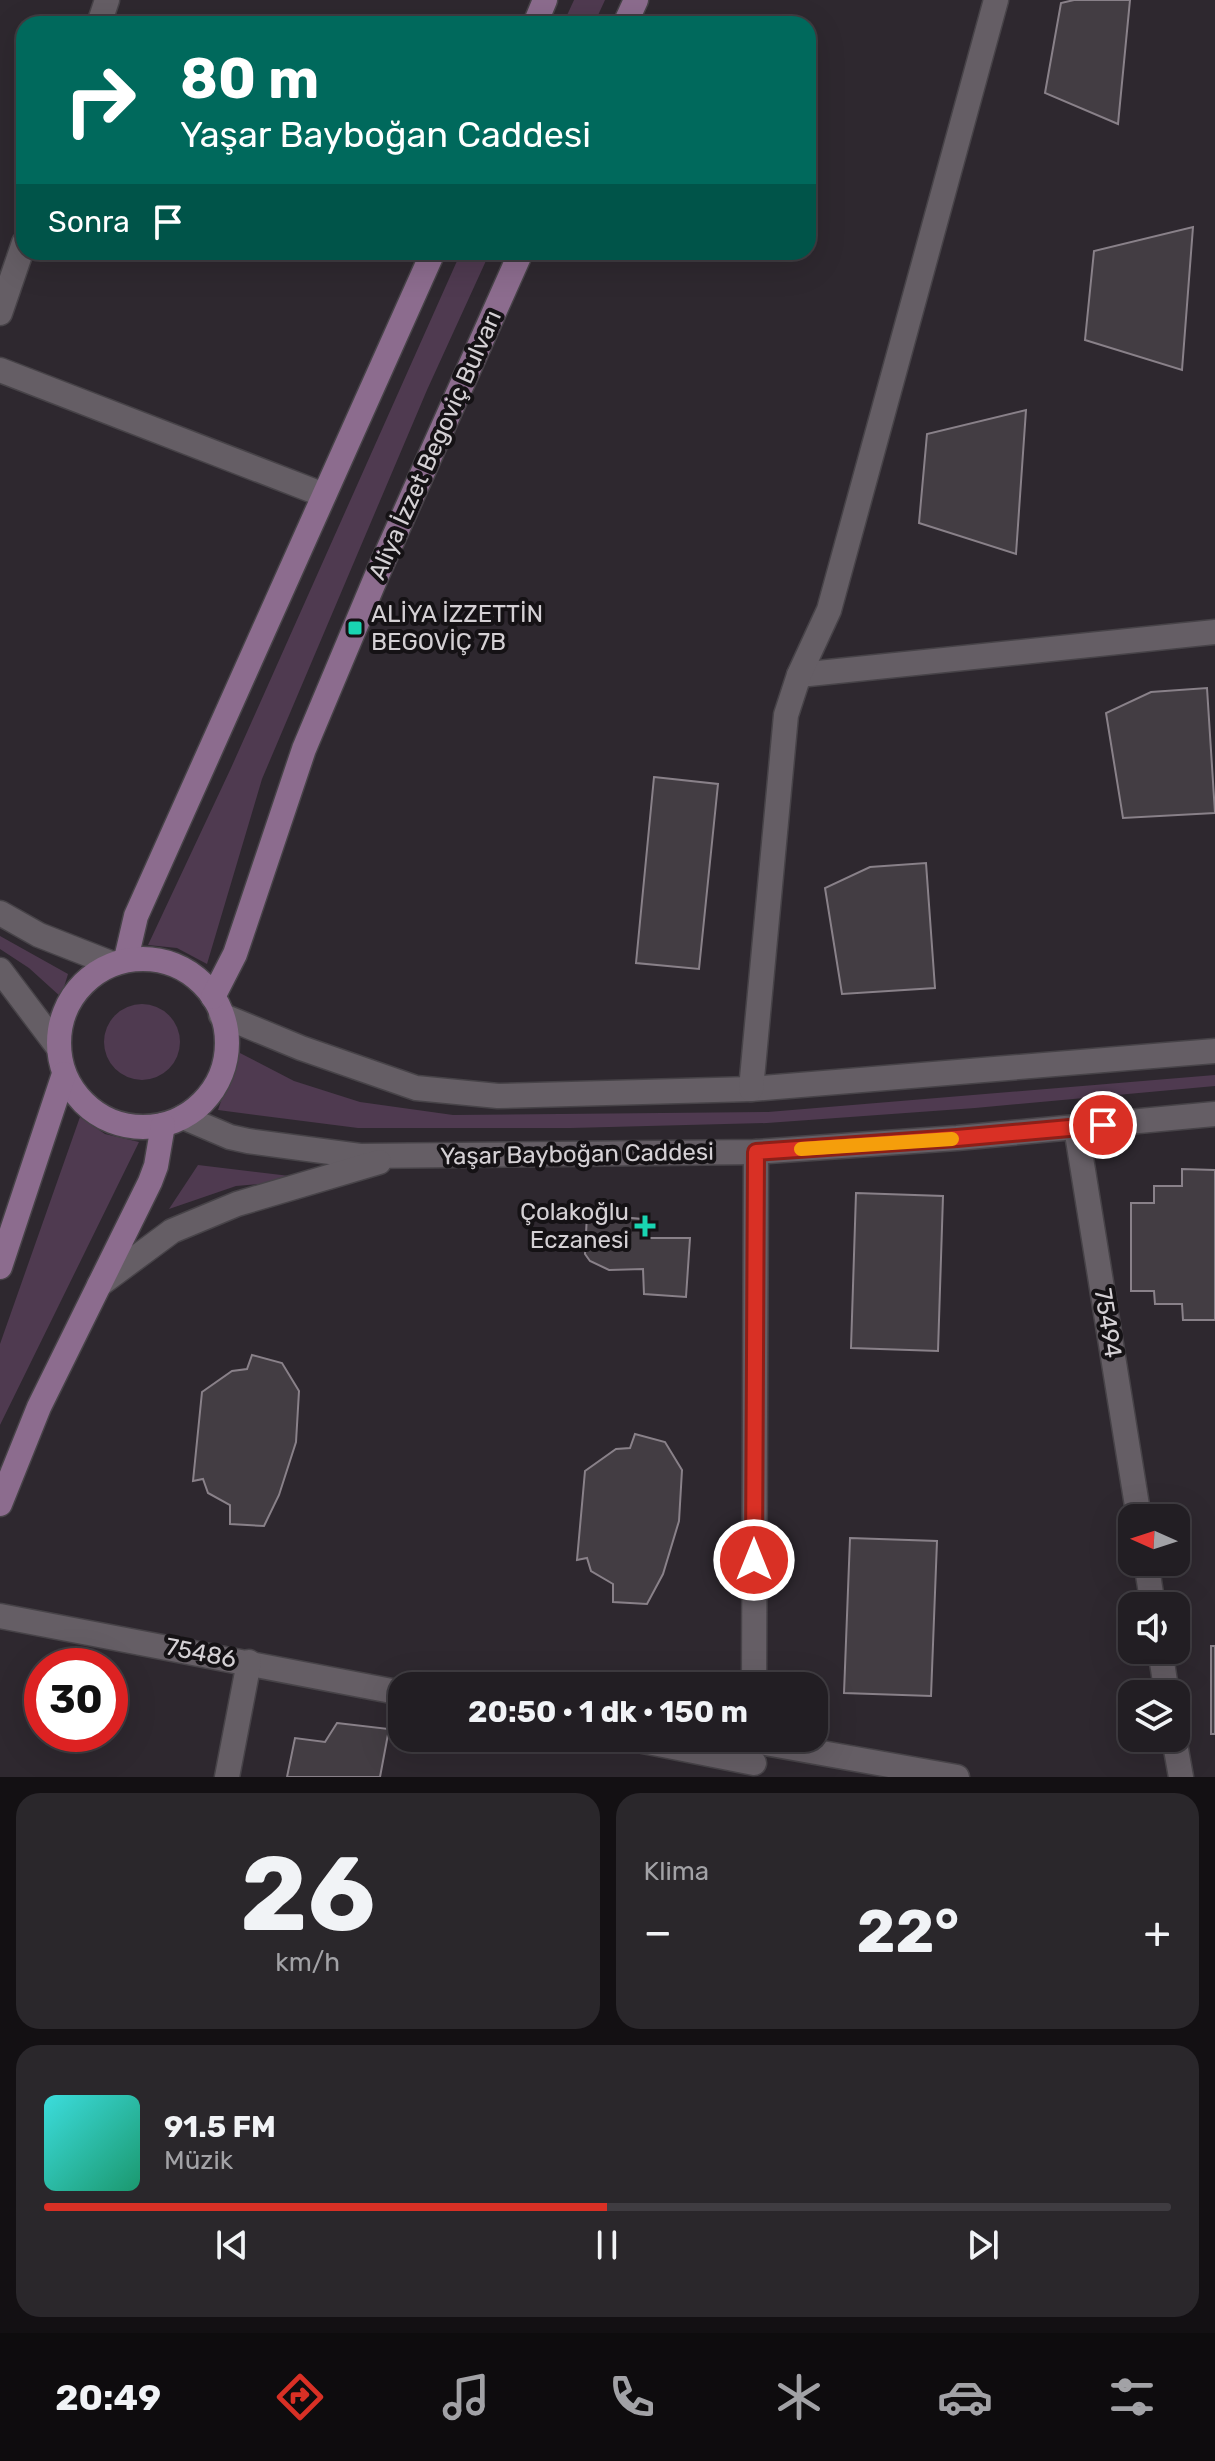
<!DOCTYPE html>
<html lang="tr">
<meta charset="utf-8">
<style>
:root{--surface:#221e23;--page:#2a272b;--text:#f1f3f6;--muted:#a2a2a6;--line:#3f3c41;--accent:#d93025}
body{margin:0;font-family:Rubik,sans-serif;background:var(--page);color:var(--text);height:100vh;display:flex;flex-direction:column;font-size:30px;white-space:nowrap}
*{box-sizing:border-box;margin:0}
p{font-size:26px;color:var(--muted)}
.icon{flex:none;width:44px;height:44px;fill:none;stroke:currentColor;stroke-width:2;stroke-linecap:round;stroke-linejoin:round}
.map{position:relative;height:1777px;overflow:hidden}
.panel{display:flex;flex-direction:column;gap:16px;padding:16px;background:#131013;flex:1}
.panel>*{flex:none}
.banner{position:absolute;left:16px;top:16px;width:800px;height:244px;border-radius:24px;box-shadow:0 8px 32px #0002,0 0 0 2px var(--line);background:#00695c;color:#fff;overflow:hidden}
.needle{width:52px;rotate:273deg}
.controls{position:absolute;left:1118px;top:1504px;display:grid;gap:16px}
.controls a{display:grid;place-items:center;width:72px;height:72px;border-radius:16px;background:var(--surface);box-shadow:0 8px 32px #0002,0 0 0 2px var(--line);font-size:40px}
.speed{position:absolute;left:24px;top:1648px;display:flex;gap:16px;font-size:40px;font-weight:700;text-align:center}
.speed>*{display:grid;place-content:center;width:104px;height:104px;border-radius:50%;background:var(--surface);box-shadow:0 8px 32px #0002,0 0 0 2px var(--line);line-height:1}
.speed .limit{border:12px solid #d22;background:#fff;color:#111}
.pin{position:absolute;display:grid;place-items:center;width:68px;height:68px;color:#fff;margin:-34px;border:4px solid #fff;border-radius:50%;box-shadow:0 2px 8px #0007}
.me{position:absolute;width:88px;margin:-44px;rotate:0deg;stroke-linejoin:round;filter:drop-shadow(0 0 6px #0008)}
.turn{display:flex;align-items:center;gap:28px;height:168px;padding:0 32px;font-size:36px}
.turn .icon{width:104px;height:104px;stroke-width:2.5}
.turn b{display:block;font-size:56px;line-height:68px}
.then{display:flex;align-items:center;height:76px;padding:0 32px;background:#0003;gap:16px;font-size:30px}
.big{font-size:60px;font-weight:700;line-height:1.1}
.panel .card{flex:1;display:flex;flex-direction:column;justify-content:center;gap:12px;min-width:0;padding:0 28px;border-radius:24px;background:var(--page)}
.panel .dial{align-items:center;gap:0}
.dial b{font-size:104px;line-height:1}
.song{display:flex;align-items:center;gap:24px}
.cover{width:96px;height:96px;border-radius:12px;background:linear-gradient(135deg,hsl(180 70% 55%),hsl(160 70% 35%))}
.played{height:8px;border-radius:4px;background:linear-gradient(90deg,var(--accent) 50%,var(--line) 50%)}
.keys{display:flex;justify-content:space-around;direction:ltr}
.heat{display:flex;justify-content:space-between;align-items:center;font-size:44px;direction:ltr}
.panel .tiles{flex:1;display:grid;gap:16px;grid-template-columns:1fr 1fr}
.card:last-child{grid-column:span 2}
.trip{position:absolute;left:388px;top:1672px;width:440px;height:80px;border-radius:24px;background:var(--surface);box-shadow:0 8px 32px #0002,0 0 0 2px var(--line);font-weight:700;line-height:80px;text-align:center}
.dock{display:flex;height:128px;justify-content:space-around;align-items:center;background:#0e0c0e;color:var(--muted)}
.dock .icon{width:56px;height:56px}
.dock .on{color:var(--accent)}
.dock b{font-size:36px;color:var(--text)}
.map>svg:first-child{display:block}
.green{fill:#4f3a50}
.building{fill:#433d43;stroke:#898189;stroke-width:2}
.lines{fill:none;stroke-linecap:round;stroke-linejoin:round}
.minor-casing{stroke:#474348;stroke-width:27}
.major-casing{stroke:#474348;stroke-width:27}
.minor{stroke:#655e65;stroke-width:24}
.major{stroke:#8c6c8e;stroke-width:24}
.route-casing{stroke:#8d1f18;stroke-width:20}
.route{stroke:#d93025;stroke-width:14}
.slow{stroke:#f59e0b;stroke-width:14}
.poi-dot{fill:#19d5b2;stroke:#151215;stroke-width:3}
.labels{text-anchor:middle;stroke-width:8;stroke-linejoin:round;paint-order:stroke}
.street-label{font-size:24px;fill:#d4d0d4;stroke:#151215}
.poi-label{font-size:24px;fill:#d4d0d4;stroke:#151215;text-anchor:start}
</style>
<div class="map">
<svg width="1215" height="1777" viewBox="0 0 1215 1777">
<rect width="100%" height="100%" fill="#2e282f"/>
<!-- green -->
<g class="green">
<polygon points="574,0 605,0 594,24 563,24"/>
<polygon points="461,252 490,252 427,390 262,779 207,964 177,948 148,945 231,768"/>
<polygon points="0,936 68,974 61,997 29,968 0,949"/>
<circle cx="142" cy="1042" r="38"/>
<polygon points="238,1052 294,1081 360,1102 453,1115 768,1112 1215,1075 1215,1086 975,1108 767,1123 571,1128 358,1128 218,1110"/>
<polygon points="80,1117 105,1134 139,1142 0,1425 0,1344"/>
<polygon points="198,1165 315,1179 236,1186 169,1209"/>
</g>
<!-- building -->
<g class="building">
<polygon points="1074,0 1130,0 1118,124 1045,93 1061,3"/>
<polygon points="1193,227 1182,370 1085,340 1094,251"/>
<polygon points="1026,410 1016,554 919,523 927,434"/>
<polygon points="1207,688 1215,813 1123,818 1106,713 1151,692"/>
<polygon points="654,777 718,784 699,969 636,963"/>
<polygon points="926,863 935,988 842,994 825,888 870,867"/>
<polygon points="1182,1169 1215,1170 1215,1320 1183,1320 1182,1304 1155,1304 1154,1291 1131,1291 1131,1203 1154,1203 1154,1186 1182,1186"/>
<polygon points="856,1193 943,1196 938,1351 851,1348"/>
<polygon points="587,1214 642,1219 643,1238 690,1238 686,1297 644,1294 643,1269 609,1270 590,1261 585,1254"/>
<polygon points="252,1355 282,1363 299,1391 296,1442 279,1495 264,1526 230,1524 230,1505 208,1493 203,1479 193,1481 202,1392 232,1371 247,1369"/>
<polygon points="635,1434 665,1442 682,1470 679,1521 663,1574 647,1604 613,1602 613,1584 591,1571 587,1558 577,1560 585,1471 616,1449 630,1448"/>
<polygon points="850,1538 937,1541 931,1696 844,1693"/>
<rect x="1211" y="1646" width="4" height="88"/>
<polygon points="337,1723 389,1729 380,1777 287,1777 295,1738 325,1742"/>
</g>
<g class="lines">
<defs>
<g id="minor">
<polyline points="99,24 107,0"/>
<polyline points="0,313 24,243"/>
<polyline points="0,370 324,495"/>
<polyline points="799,675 1215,632"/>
<polyline points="0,913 39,935 113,964"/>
<polyline points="0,970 58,1047"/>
<polyline points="221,1015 301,1048 416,1088 498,1096 751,1089 1215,1051"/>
<polyline points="751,1089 786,715 799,675 829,610 996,0"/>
<polyline points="183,1117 230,1137 248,1141 360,1156 756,1152 957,1138 1215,1114"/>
<polyline points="1076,1127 1139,1518"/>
<polyline points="99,1285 172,1231 237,1204 379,1162"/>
<polyline points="1146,1562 1153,1606"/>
<polyline points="0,1616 402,1693"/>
<polyline points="1160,1650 1167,1694"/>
<polyline points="754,1686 756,1152"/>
<polyline points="628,1738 754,1763"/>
<polyline points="1174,1738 1181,1777"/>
<polyline points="754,1741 957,1777"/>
<polyline points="227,1777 249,1662"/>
</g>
<g id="major">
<polyline points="535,24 545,0"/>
<polyline points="625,24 636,0"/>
<polyline points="126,959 136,916 433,252"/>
<circle cx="143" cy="1043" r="84"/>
<polyline points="213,997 235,954 304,749 377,575 521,252"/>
<polyline points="0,1267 64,1074"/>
<polyline points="0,1504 39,1407 150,1182 156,1166 163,1125"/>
</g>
</defs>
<!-- minor casing -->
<use href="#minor" class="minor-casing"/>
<!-- major casing -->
<use href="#major" class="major-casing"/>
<!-- minor -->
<use href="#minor" class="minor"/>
<!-- major -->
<use href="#major" class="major"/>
</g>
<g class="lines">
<defs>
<polyline id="route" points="754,1560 756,1152 957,1138 1103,1125"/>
</defs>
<!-- route casing -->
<use href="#route" class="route-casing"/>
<!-- route -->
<use href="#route" class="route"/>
<!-- slow -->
<polyline class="slow" points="801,1149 952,1139"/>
</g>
<!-- markers -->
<g class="poi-dot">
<rect x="347" y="620" width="16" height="16" rx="4"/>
<path d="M641 1214h8v8h8v8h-8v8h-8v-8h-8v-8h8z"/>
</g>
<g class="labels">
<!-- street labels -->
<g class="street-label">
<text transform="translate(435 445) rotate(-66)" y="8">Aliya İzzet Begoviç Bulvarı</text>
<text transform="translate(577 1154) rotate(-1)" y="8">Yaşar Bayboğan Caddesi</text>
<text transform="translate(1108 1323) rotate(81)" y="8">75494</text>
<text transform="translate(201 1653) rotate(11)" y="8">75486</text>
</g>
<!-- poi labels -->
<g class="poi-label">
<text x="371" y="622">ALİYA İZZETTİN<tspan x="371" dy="28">BEGOVİÇ 7B</tspan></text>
<text x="629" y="1220" text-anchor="end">Çolakoğlu<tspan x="629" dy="28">Eczanesi</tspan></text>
</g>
</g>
</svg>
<div class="controls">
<a><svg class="needle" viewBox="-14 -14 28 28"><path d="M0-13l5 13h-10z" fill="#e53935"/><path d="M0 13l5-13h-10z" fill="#a2a2a6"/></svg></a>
<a><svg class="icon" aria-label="sound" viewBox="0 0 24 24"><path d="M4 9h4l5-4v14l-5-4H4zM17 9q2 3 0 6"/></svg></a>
<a><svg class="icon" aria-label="layers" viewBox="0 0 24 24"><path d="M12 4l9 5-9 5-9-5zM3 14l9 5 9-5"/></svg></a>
</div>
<div class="speed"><div class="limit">30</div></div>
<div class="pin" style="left:1103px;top:1125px;background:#d93025"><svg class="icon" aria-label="arrive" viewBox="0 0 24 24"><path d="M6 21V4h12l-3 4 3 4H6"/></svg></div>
<svg class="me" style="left:754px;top:1560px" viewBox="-20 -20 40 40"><circle r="17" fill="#d93025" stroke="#fff" stroke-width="3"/><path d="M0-11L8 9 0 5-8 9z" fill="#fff"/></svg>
<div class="trip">20:50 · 1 dk · 150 m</div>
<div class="banner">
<div class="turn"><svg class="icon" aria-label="right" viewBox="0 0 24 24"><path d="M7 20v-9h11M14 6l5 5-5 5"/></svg><div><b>80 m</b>Yaşar Bayboğan Caddesi</div></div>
<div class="then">Sonra<svg class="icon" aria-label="arrive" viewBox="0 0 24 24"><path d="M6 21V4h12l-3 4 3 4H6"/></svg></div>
</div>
</div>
<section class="panel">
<div class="tiles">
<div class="card dial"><b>26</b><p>km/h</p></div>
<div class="card"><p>Klima</p>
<div class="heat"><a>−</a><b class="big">22°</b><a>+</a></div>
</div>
<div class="card">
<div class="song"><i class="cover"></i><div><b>91.5 FM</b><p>Müzik</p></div></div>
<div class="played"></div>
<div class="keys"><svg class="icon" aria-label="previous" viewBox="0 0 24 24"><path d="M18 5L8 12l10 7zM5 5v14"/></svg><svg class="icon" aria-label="pause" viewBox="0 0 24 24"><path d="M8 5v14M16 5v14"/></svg><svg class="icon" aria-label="next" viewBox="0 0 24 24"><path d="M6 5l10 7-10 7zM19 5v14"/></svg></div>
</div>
</div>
</section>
<nav class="dock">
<b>20:49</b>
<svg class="icon on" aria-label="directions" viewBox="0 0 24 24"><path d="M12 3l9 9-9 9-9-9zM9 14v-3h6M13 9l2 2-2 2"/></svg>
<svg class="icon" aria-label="music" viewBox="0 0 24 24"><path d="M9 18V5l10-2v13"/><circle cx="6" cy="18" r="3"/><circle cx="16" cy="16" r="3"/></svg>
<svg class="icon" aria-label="phone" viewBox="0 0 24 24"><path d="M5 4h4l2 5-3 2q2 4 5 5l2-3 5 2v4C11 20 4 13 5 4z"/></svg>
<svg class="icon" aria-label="climate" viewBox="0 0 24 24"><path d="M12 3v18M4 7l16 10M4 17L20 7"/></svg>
<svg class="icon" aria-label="car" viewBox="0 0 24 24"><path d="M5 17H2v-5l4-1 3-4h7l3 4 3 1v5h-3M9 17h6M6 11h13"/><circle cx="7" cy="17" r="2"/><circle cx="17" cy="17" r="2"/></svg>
<svg class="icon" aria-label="filters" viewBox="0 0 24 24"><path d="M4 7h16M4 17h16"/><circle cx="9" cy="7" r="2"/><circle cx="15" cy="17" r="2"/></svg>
</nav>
